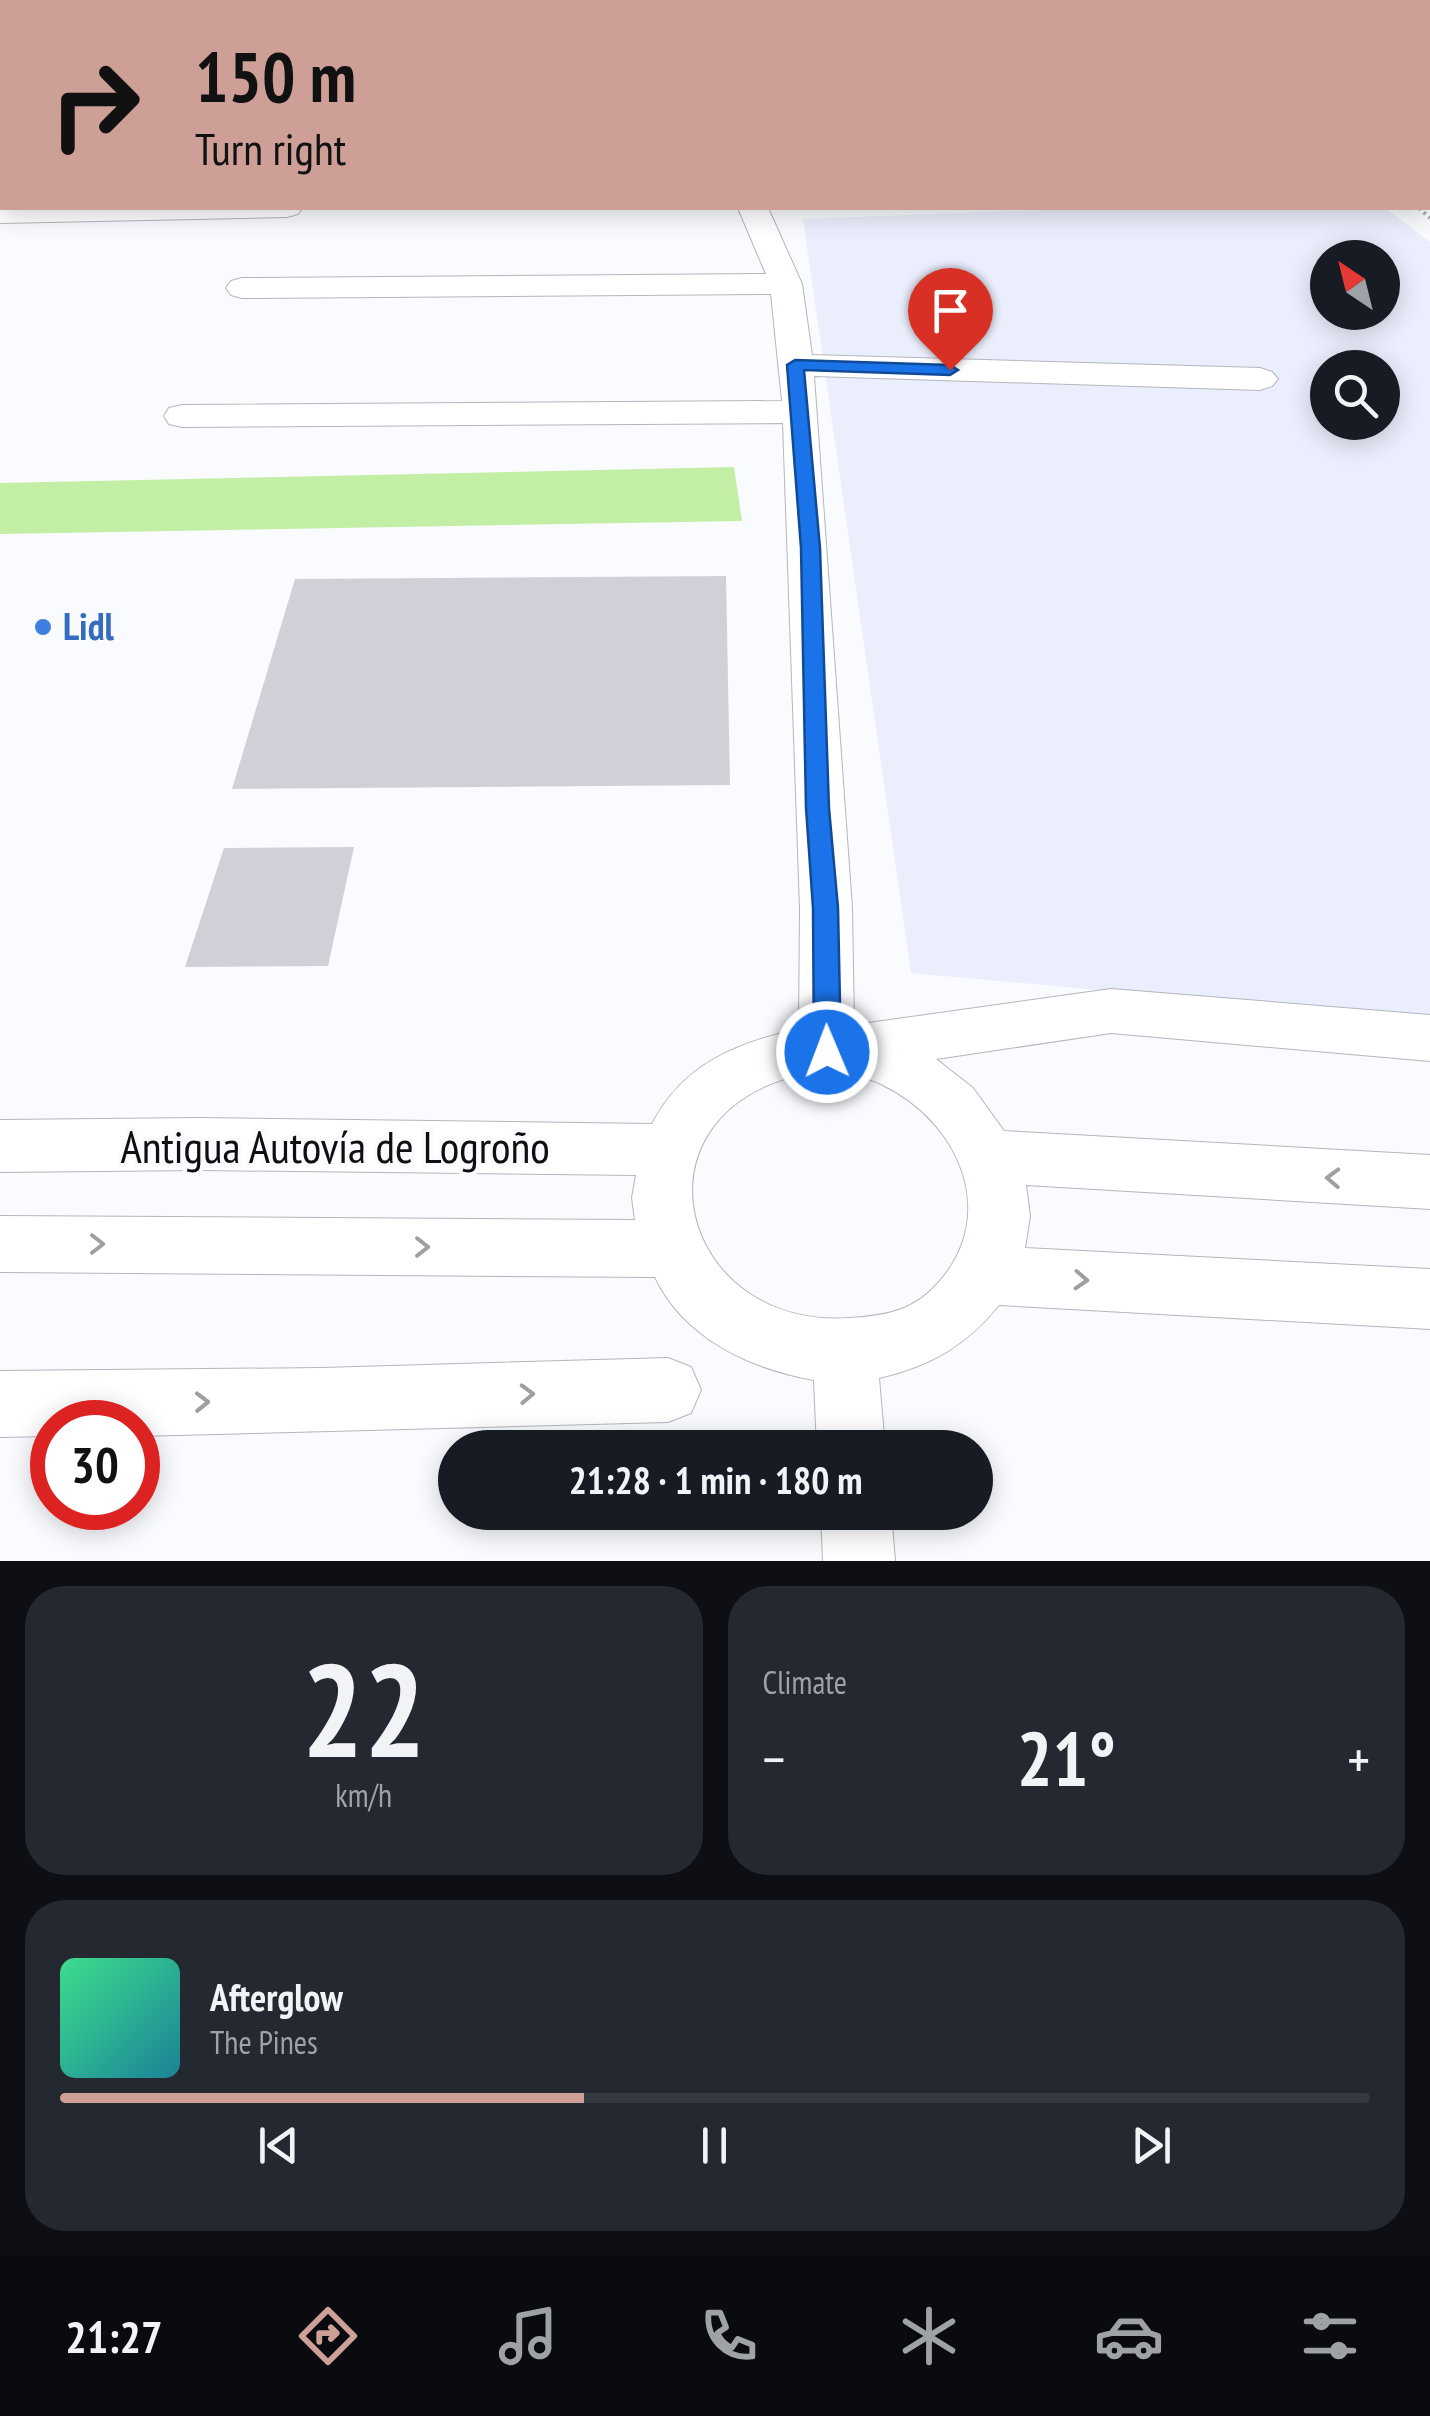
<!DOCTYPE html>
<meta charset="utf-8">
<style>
:root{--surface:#171b24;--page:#242831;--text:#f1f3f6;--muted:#9ea1a6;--line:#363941;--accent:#cd9f96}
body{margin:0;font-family:"PT Sans Narrow",sans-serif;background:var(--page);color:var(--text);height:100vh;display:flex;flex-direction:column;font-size:38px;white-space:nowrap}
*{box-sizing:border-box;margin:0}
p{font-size:32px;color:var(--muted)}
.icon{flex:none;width:55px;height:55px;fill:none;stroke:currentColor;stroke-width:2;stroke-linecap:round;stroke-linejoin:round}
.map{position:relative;height:1561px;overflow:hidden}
.panel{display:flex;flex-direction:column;gap:25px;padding:25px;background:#0d0f14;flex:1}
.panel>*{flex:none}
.hud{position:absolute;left:0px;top:0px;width:1430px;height:210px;box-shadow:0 5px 25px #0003;background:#cd9f96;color:#111;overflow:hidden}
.needle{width:65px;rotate:325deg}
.buttons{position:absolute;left:1310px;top:240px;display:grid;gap:20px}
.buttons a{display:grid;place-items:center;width:90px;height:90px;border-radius:50%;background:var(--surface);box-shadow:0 5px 25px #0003;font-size:50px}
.speed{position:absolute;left:30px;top:1400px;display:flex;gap:20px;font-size:50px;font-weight:700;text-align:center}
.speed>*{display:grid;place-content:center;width:130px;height:130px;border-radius:50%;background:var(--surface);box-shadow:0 5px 25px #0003;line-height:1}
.speed .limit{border:15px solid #d22;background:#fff;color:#111}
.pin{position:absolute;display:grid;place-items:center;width:85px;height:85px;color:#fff;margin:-102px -42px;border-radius:50% 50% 50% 0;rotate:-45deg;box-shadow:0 0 10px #0007}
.pin .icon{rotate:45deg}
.me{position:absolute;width:110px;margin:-55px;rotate:359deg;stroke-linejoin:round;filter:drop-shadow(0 0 8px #0008)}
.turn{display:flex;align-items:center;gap:35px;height:210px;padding:0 30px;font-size:45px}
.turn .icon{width:130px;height:130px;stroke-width:2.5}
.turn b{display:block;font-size:70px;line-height:85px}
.big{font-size:75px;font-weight:700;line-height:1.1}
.panel .card{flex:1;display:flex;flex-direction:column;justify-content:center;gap:15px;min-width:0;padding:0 35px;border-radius:40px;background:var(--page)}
.panel .dial{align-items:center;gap:0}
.dial b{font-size:130px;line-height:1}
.song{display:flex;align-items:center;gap:30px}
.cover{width:120px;height:120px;border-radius:15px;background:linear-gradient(135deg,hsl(150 70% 55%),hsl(190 70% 35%))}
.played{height:10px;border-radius:5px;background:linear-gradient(90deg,var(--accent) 40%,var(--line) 40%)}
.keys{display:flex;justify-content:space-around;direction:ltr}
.heat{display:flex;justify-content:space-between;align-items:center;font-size:55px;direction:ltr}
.panel .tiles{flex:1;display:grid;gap:25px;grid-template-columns:1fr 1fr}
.card:last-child{grid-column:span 2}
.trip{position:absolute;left:438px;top:1430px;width:555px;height:100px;border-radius:50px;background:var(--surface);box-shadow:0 5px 25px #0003;font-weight:700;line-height:100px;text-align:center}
.dock{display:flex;height:160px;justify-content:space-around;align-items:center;background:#090b0e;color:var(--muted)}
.dock .icon{width:70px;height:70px}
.dock .current{color:var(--accent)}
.dock b{font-size:45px;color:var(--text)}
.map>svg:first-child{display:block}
.built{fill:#ebeefc;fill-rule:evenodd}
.green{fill:#c2eea6}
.building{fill:#d0d1d8}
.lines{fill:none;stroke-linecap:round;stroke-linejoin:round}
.minor-casing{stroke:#b5b6bd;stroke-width:2}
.path{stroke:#a8a9ac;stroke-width:4;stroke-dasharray:2.5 4;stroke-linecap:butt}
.minor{fill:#fff;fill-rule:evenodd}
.oneway{stroke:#9f9fa0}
.route{fill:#1a73e8;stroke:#114b97;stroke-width:2.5}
.shop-dot{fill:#3f7fe0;stroke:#fafbff;stroke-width:4}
.labels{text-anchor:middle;stroke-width:8;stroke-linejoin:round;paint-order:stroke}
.shop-label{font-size:38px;font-weight:bold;fill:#366cbe;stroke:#fafbff;text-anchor:start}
.near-street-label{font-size:45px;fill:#0e0f11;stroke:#fafbff}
</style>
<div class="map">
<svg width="1430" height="1561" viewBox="0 0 1430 1561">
<rect width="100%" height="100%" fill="#fafbff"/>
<!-- built -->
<path class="built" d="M1093,208H1385L1430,242V1020L911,973L803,219ZM1328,258H1382V312H1328ZM1328,368H1382V422H1328Z"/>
<!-- green -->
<g class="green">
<polygon points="0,0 642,0 0,5"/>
<polygon points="734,467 742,521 0,534 0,483"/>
</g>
<!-- building -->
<g class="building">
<polygon points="726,576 730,785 232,789 295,579"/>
<polygon points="354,847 328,966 185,967 224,848"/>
</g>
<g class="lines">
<defs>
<g id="minor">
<polygon points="570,0 594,0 595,2 571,2"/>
<polygon points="1346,0 1372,0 1373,2 1348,2"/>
<polygon points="1428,45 1430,46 1430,63 1428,62"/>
<rect x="0" y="69" width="2" height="16"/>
<polygon points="0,205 2,208 302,208 298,214 287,217 0,223"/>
<path d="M738,208H768L802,284L812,355L1260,368L1272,372L1278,379L1272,386L1260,390L814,376L852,908L854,1025L1111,989L1430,1015V1061L1111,1033L936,1059L973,1088L1004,1131L1430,1155V1209L1026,1185L1030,1216L1025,1248L1430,1269V1329L999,1305C967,1345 929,1367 879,1378L885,1448H817L814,1380C750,1369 684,1338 655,1277L0,1272V1216L635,1220L632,1198L636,1175L200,1170L0,1172V1120L200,1118L652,1124C683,1064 736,1043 799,1029L800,908L783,423L182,427L169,424L164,416L169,408L182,405L782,401L771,294L242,298L231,295L226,288L231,281L242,278L766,274ZM799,1075C825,1075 858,1072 881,1084C965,1124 1003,1225 928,1293C905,1313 879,1316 850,1318C680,1330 624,1117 799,1075Z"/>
<polygon points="668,1358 691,1367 701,1390 691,1413 668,1422 138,1436 138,1422 52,1422 52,1436 0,1437 0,1371 322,1368"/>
<polygon points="821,1512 891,1512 895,1561 823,1561"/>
</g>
</defs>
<!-- minor casing -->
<use href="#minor" class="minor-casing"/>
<!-- path -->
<polyline class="path" points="1419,208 1430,218"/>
<!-- minor -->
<use href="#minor" class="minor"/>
</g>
<!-- one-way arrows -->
<defs><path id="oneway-chevron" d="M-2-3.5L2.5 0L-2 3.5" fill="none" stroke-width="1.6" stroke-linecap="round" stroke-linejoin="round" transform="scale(2.5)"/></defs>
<g class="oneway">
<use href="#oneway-chevron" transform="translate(1333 1178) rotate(-178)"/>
<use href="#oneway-chevron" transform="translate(97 1244)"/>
<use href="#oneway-chevron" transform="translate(422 1247)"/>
<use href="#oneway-chevron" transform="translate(1081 1280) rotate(3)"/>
<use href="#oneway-chevron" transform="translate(527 1394) rotate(-2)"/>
<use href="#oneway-chevron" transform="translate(202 1402) rotate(-1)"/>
</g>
<!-- route -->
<polygon class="route" points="795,360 950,365 958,370 950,375 804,370 820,548 829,808 838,908 841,1052 837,1060 827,1063 818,1060 814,1052 813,908 806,808 801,548 787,365"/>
<!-- markers -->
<circle class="shop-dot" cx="43" cy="627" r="10"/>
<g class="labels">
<!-- shop labels -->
<g class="shop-label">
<text x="63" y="640">Lidl</text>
</g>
<!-- near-street labels -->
<g class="near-street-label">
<text x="335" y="1163">Antigua Autovía de Logroño</text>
</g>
</g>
</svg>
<div class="buttons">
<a><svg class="needle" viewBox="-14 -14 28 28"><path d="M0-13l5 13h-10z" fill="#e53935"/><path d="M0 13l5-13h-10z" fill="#9ea1a6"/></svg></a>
<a><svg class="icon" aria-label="search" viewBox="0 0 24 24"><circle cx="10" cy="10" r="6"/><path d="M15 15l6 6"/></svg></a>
</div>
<div class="speed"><div class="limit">30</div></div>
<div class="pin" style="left:950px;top:370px;background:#d93025"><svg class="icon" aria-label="arrive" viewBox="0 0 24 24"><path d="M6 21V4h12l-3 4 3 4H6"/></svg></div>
<svg class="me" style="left:827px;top:1052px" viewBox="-20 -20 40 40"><circle r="17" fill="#1a73e8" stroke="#fff" stroke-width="3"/><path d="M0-11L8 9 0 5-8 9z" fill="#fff"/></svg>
<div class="trip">21:28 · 1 min · 180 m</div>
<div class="hud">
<div class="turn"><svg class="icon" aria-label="right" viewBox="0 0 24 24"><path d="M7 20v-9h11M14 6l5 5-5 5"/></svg><div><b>150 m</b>Turn right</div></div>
</div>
</div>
<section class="panel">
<div class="tiles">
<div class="card dial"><b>22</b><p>km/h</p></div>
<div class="card"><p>Climate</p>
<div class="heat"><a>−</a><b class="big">21°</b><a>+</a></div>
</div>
<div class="card">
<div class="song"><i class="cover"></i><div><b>Afterglow</b><p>The Pines</p></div></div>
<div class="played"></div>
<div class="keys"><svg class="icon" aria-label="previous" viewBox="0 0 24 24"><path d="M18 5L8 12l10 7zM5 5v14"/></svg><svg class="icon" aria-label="pause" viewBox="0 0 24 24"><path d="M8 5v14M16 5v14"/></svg><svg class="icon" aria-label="next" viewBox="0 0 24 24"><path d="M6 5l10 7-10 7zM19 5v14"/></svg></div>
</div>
</div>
</section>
<nav class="dock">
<b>21:27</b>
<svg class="icon current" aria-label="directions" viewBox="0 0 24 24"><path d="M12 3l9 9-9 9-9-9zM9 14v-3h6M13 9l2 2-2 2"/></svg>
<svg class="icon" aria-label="music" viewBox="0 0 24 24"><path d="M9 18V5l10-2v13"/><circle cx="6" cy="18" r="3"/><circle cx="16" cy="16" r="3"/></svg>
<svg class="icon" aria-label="phone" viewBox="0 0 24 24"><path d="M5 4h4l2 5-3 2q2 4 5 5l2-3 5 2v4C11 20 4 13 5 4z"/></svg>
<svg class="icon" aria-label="climate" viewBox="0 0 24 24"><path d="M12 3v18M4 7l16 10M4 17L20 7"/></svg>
<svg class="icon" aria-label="car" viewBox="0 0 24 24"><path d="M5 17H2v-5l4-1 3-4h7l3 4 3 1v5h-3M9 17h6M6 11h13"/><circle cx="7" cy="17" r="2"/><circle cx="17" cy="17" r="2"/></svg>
<svg class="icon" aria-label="filters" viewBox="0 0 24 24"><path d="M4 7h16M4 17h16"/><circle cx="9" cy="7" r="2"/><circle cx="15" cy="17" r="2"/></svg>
</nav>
